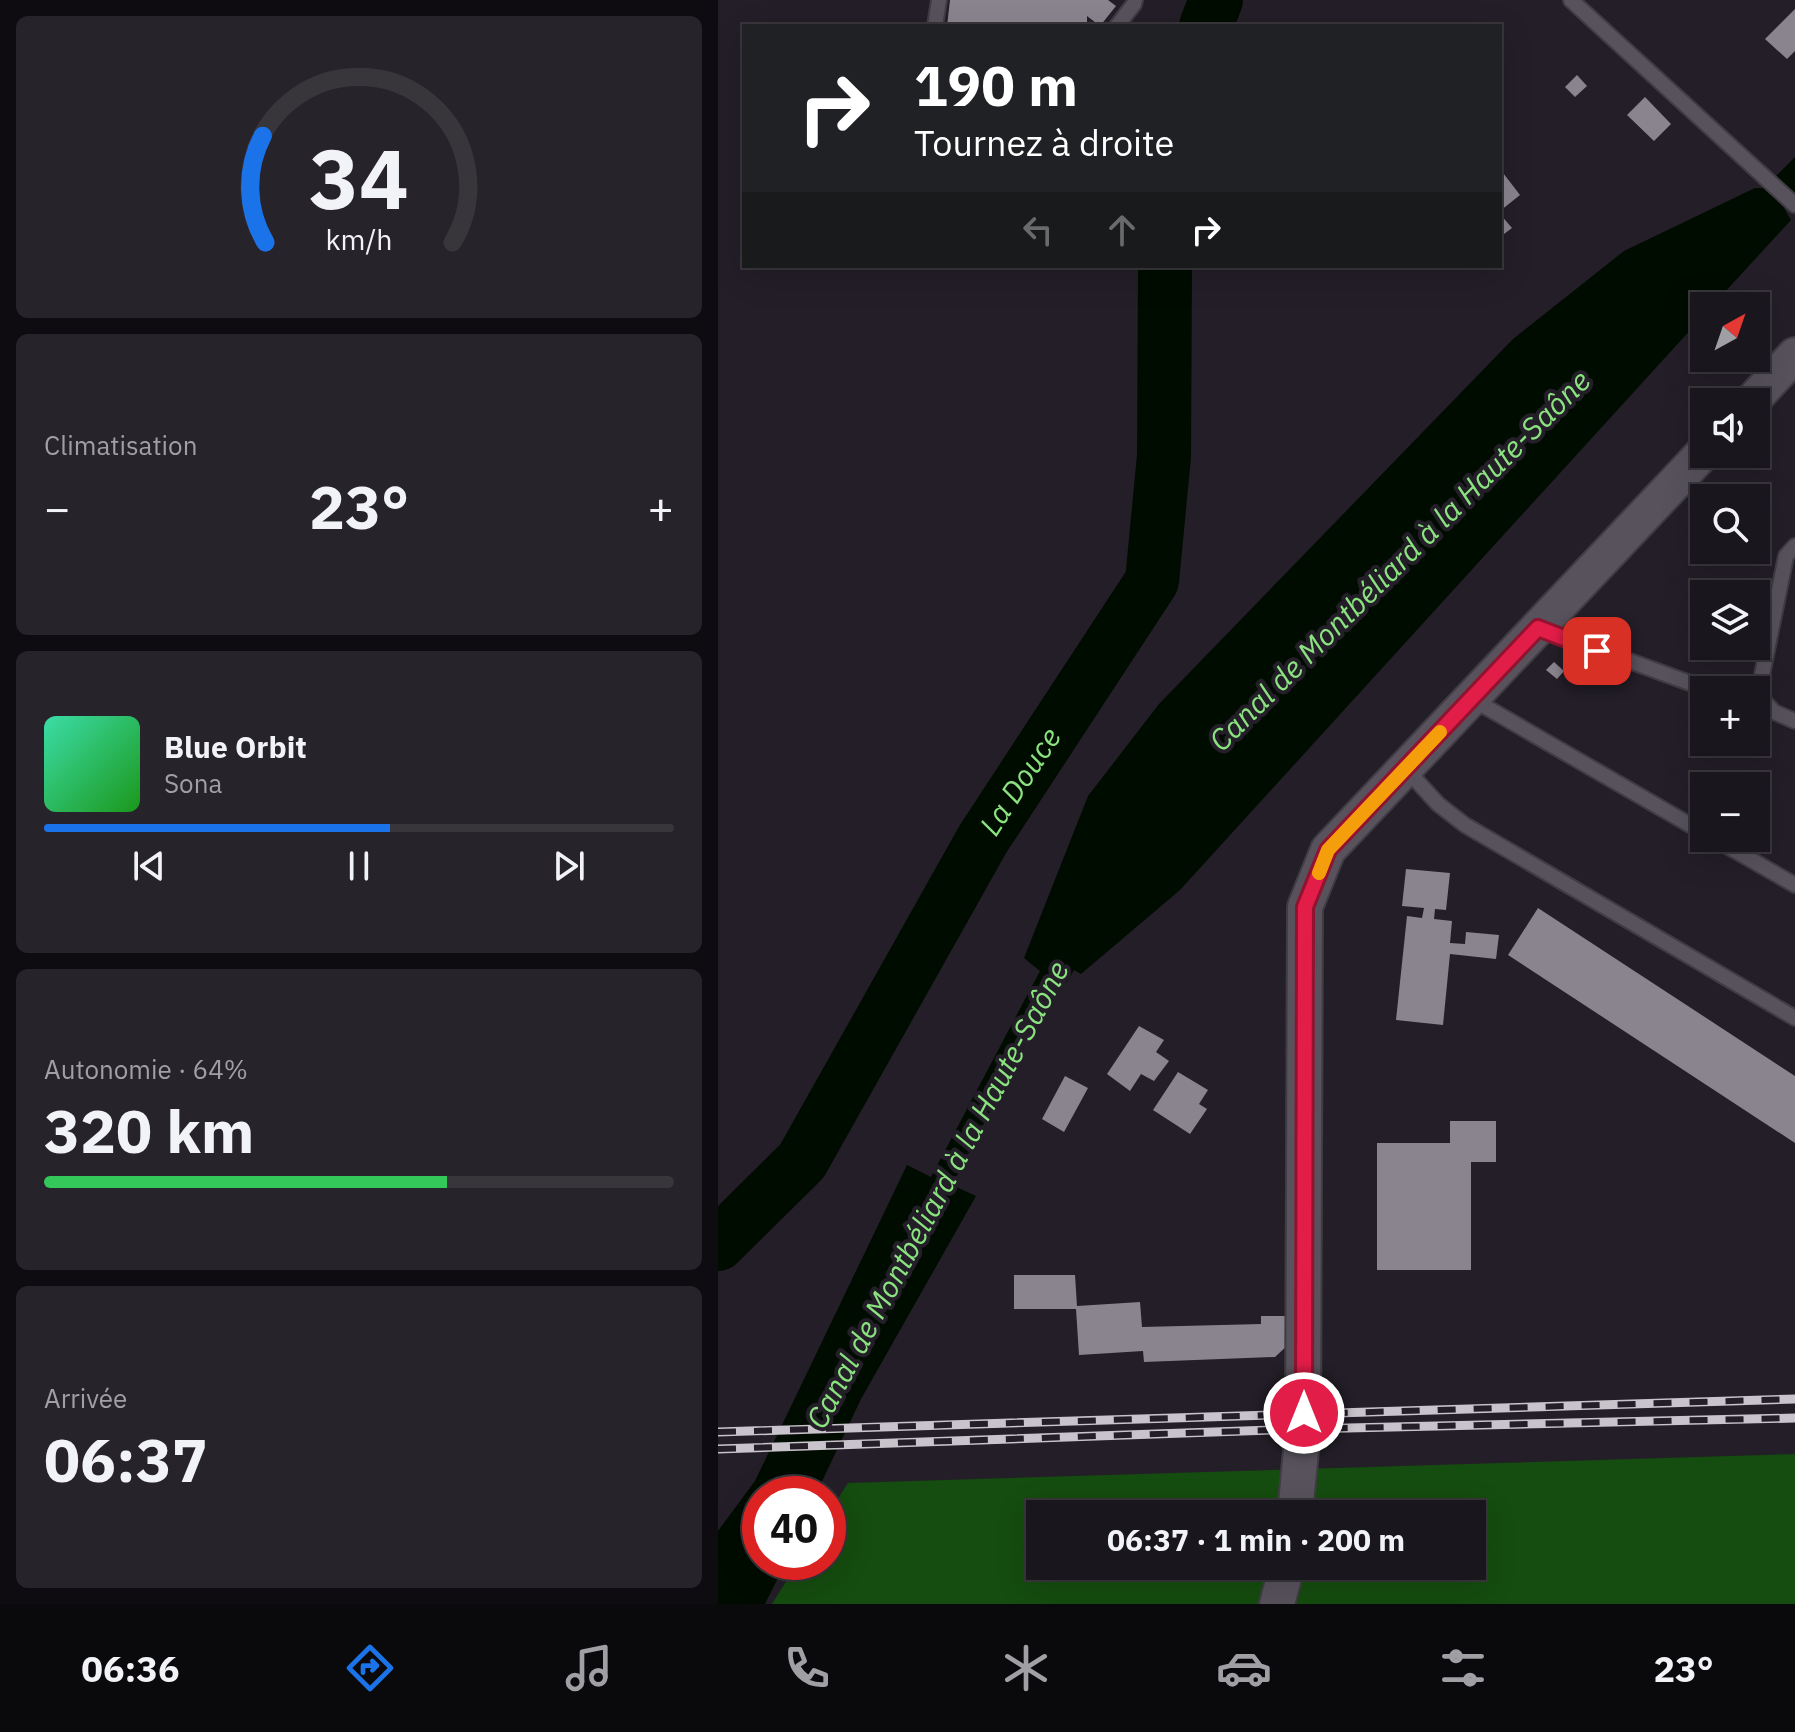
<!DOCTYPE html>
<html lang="fr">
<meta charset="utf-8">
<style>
:root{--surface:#1a161d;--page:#27232a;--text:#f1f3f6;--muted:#9f9fa4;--line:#38353b;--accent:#1a73e8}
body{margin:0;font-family:"IBM Plex Sans",sans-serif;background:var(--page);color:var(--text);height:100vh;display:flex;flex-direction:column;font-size:30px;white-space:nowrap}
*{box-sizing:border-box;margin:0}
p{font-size:26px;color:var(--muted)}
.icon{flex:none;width:44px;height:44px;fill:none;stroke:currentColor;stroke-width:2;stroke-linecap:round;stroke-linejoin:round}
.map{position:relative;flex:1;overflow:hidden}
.details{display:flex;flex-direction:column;gap:16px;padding:16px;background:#0e0c10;width:718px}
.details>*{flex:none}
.guide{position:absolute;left:24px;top:24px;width:760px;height:244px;border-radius:0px;box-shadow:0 8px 32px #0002,0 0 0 2px var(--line);background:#202124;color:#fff;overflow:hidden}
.needle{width:52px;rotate:40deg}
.tools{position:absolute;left:972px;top:292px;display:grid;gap:16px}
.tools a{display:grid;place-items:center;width:80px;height:80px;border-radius:0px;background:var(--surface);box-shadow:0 8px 32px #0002,0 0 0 2px var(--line);font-size:40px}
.speed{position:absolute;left:24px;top:1476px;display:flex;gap:16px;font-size:40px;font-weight:700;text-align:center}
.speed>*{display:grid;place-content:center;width:104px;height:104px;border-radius:50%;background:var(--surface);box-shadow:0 8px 32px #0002,0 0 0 2px var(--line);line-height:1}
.speed .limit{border:12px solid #d22;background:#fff;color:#111}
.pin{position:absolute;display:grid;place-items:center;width:68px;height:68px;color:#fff;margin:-34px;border-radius:16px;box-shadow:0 4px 12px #0006}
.me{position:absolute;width:88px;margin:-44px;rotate:0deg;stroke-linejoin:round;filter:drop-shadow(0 0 6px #0008)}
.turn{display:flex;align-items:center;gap:28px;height:168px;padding:0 40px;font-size:36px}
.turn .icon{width:104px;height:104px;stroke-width:2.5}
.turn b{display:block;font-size:56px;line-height:68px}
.lanes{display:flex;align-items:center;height:76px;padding:0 40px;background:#0003;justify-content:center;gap:40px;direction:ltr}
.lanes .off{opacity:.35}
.big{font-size:60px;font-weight:800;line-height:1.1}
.details .widget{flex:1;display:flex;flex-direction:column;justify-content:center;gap:12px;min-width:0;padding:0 28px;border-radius:12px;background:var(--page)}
.details .dial{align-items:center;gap:0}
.dial svg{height:208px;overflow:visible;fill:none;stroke:var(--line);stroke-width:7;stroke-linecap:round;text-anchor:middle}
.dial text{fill:var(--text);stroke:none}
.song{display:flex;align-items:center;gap:24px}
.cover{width:96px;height:96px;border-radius:12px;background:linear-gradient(135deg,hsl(160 70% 55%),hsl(120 70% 35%))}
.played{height:8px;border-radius:4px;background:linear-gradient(90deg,var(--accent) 55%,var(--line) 55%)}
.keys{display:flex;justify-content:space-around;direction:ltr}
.heat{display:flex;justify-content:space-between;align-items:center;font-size:44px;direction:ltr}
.charge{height:12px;border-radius:6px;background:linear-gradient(90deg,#34c759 64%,var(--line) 0)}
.trip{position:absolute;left:308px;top:1500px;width:460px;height:80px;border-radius:0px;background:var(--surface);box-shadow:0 8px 32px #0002,0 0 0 2px var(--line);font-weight:800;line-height:80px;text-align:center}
.tabs{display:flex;height:128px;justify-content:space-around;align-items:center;background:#0a090c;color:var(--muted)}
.tabs .icon{width:56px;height:56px}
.tabs .selected{color:var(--accent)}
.tabs b{font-size:36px;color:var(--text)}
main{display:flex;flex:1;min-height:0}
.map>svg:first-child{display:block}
.green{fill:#154c0f;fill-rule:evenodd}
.water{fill:#000c00}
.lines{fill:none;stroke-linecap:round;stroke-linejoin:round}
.river{stroke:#000c00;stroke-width:54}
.building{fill:#8a848f}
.service-casing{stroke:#403c43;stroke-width:18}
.tertiary-casing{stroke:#403c43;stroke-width:38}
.service{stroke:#57525c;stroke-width:14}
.tertiary{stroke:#57525c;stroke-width:34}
.rail-casing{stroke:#c9c4cc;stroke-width:9}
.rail{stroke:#231e27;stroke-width:6;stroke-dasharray:18;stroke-linecap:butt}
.route-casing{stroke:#92132f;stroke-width:20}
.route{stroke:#e11d48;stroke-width:14}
.slow{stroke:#f59e0b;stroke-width:14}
.labels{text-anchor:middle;stroke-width:8;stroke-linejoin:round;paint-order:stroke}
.water-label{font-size:30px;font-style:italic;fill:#8be380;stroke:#231e27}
</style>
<main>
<section class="details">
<div class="widget dial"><svg viewBox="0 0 100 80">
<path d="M14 69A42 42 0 1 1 86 69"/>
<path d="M14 69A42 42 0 0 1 13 28" stroke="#1a73e8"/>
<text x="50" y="56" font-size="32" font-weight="700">34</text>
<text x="50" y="72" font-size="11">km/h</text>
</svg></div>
<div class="widget"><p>Climatisation</p>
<div class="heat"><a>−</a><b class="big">23°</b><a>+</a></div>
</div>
<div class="widget">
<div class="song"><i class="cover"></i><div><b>Blue Orbit</b><p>Sona</p></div></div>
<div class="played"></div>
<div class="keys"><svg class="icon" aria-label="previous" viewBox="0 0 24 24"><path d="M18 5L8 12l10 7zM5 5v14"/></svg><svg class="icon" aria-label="pause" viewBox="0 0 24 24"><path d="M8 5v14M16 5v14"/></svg><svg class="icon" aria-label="next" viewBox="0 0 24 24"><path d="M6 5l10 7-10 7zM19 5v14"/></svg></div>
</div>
<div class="widget"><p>Autonomie · 64%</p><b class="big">320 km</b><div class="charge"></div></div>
<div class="widget"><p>Arrivée</p><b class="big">06:37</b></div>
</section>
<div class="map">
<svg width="1077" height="1604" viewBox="0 0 1077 1604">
<rect width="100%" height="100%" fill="#231e27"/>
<!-- green -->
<path class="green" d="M1077,1454V1604H54L80,1562H110V1514L130,1483ZM322,1514H754V1566H322Z"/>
<!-- water -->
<polygon class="water" points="1077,157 1077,196 1066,208 1073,220 994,306 986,306 986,315 462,890 363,974 356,970 349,982 341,978 234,1185 258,1196 143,1399 98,1494 42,1494 42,1562 68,1562 47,1604 0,1604 0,1531 37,1481 189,1165 213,1177 322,971 306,958 370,796 441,704 795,339 906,251 1037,188 1046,188"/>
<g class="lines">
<!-- river -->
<g class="river">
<polyline points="488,26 498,0"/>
<path id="s1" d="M0,1244L84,1161L265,839L434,581L446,456L447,266"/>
</g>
</g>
<!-- building -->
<g class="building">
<polygon points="232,0 390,0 398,6 382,26 369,16 369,26 229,26"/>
<polygon points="1077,9 1077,51 1069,59 1047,39"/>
<polygon points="859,75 869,86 857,97 847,87"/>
<polygon points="927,97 953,124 936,141 909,115"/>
<polygon points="782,169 802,195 782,211"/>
<polygon points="782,214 794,228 782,237"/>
<polygon points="836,662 846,671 839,679 828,670"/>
<polygon points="688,869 732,873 728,910 717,909 716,919 734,921 732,943 747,944 748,932 781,935 778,959 732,954 725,1025 678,1020 689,916 704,918 706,908 684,906"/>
<polygon points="820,908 1077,1076 1077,1143 790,955"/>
<polygon points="421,1026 446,1040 438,1052 451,1061 436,1081 423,1074 412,1091 389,1074"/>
<polygon points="460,1072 490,1090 481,1104 489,1109 472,1134 435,1110"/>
<polygon points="347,1076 370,1088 346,1132 324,1119"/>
<polygon points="732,1121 778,1121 778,1162 753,1162 753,1270 659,1270 659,1143 732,1143"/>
<polygon points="296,1275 357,1275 359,1306 422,1302 424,1327 543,1324 543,1316 571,1316 571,1344 557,1357 426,1362 425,1351 361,1355 358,1309 296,1309"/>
</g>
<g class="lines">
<defs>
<g id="service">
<polyline points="853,0 1077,205"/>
<polyline points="217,26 221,0"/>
<polyline points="399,26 416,4 417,0"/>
<polyline points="1077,546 1068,556 1040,695 1056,712 1077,721"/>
<polyline points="821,628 991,690"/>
<polyline points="754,699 986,833"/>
<polyline points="688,769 720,804 747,825 1077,1018"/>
<polyline points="995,838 1077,885"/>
</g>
<g id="tertiary">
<polyline points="1033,402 1077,355"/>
<polyline points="577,1514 585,1429 587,907 610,850 986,452"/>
<polyline points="559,1604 569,1566"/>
</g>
</defs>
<!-- service casing -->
<use href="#service" class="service-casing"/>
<!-- tertiary casing -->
<use href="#tertiary" class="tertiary-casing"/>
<!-- service -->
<use href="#service" class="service"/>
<!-- tertiary -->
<use href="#tertiary" class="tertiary"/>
<defs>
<g id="rail">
<polyline points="0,1432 1077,1399"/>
<polyline points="0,1449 585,1429 1077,1418"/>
</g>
</defs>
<!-- rail casing -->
<use href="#rail" class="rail-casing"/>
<!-- rail -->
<use href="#rail" class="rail"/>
</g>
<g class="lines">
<defs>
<polyline id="route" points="586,1413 587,907 610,850 820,628 879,651"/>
</defs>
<!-- route casing -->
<use href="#route" class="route-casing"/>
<!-- route -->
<use href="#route" class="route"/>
<!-- slow -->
<polyline class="slow" points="601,873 610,850 722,732"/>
</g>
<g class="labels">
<!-- water labels -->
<g class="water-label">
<text transform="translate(682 561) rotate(-45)" y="10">Canal de Montbéliard à la Haute-Saône</text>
<text dy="10" stroke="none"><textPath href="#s1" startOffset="556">La Douce</textPath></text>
<text transform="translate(220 1195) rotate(-62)" y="10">Canal de Montbéliard à la Haute-Saône</text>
</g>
</g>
</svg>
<div class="tools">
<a><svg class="needle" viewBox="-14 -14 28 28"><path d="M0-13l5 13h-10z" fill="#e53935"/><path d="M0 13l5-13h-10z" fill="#9f9fa4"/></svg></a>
<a><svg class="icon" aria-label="sound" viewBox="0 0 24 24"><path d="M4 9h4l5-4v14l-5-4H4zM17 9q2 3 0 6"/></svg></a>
<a><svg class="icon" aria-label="search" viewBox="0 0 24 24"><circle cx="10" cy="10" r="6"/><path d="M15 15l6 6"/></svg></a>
<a><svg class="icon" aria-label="layers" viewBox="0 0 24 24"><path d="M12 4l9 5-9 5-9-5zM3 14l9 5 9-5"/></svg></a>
<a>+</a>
<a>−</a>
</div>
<div class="speed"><div class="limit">40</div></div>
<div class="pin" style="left:879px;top:651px;background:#d93025"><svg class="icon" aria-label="arrive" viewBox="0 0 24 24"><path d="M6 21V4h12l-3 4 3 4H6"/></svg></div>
<svg class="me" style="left:586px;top:1413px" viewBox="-20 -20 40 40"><circle r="17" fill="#e11d48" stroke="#fff" stroke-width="3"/><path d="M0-11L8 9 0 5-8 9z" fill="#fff"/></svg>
<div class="trip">06:37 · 1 min · 200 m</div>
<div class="guide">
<div class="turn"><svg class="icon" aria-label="right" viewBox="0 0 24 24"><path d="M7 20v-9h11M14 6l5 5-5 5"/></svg><div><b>190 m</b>Tournez à droite</div></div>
<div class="lanes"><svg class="icon off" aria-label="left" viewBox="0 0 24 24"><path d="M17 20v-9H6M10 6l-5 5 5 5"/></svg><svg class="icon off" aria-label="ahead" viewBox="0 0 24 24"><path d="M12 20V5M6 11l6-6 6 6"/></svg><svg class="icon" aria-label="right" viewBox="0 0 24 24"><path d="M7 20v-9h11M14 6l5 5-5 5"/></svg></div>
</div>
</div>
</main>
<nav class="tabs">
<b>06:36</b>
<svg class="icon selected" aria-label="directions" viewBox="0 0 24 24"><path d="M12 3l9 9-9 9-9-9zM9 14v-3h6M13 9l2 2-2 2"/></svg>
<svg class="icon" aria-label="music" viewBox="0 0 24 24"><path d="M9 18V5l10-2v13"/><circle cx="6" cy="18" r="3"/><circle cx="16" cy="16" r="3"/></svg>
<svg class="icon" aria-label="phone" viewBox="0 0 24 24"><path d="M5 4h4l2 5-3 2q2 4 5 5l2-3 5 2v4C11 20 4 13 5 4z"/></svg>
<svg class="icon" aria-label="climate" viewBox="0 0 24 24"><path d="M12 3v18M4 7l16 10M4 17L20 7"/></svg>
<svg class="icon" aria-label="car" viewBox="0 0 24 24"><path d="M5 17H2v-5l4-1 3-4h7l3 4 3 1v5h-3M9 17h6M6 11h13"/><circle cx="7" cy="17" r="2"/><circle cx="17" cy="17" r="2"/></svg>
<svg class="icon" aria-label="filters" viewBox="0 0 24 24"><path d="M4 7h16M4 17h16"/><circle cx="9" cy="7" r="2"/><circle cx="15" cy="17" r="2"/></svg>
<b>23°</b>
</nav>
